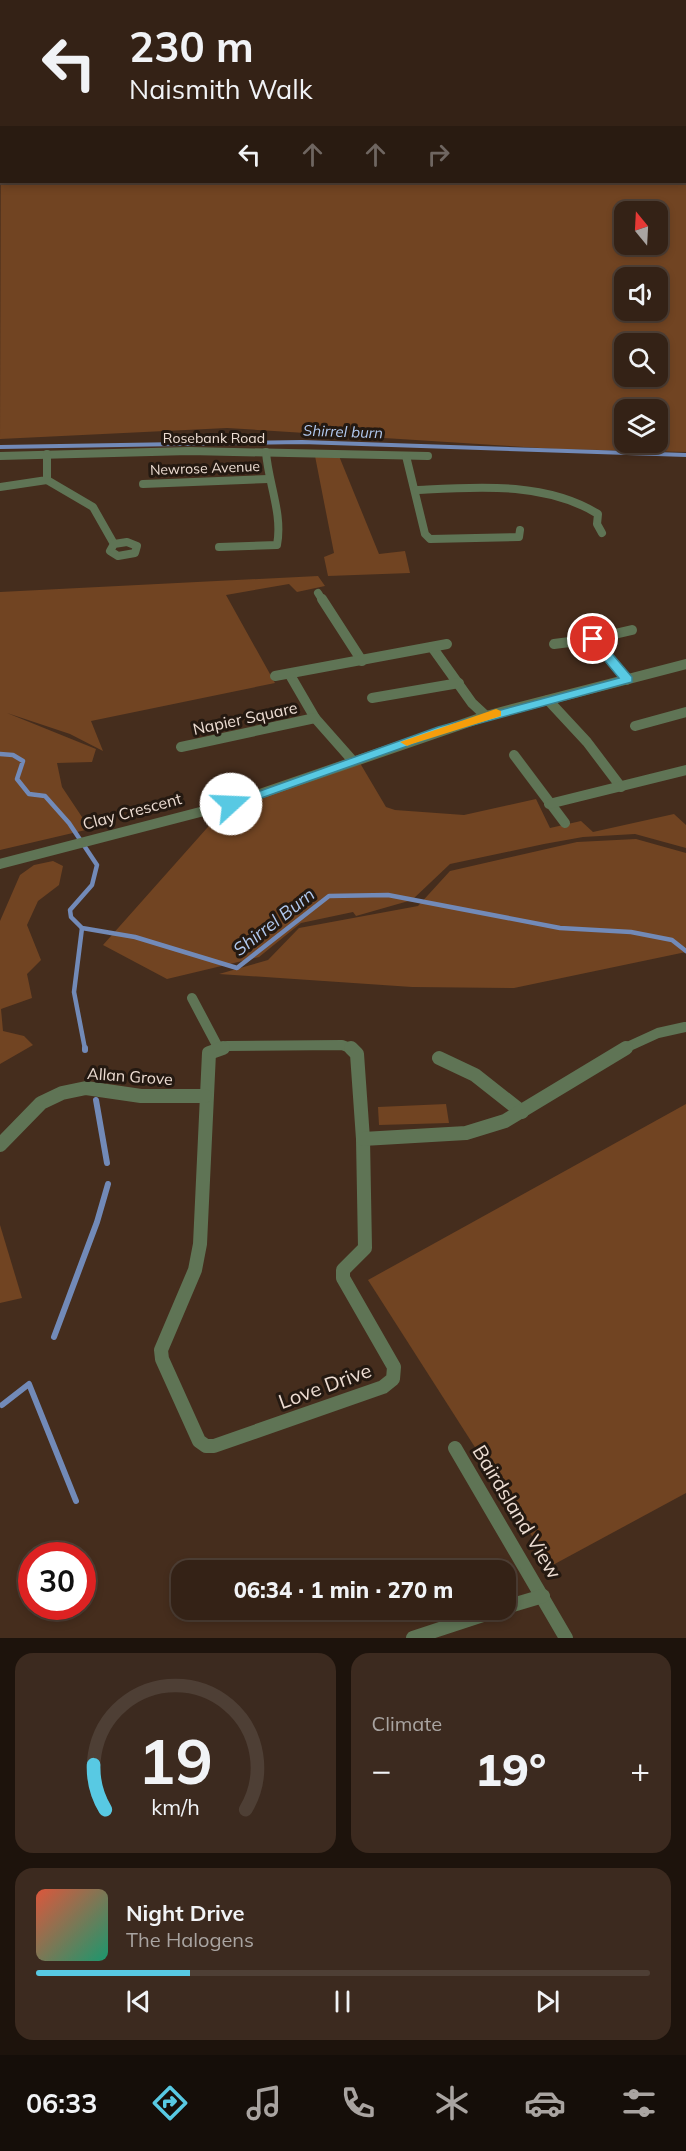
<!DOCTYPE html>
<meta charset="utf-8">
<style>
:root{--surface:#342216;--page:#3c2a1f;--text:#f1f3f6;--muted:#a9a4a1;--line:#4e3f35;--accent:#58c9e3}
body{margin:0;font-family:Mulish,sans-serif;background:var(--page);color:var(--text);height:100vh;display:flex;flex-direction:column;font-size:22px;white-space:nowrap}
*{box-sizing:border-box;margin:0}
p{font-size:20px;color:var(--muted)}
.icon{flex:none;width:33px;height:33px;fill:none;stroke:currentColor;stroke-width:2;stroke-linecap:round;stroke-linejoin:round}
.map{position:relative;height:1638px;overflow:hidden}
.details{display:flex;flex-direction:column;gap:15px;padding:15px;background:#1d130c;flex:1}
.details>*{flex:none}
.hud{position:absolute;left:0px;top:0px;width:687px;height:183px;box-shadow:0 3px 9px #0003,0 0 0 2px var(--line);background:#342216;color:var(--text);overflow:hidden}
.needle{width:39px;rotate:342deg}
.fabs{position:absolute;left:614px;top:201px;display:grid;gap:12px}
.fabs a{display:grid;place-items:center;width:54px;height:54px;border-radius:12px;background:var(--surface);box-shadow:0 3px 9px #0003,0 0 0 2px var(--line);font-size:30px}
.speed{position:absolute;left:18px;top:1542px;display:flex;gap:12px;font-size:30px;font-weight:700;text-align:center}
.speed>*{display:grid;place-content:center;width:78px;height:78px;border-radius:50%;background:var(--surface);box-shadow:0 3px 9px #0003,0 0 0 2px var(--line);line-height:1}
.speed .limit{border:9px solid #d22;background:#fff;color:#111}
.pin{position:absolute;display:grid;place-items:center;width:51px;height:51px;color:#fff;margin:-26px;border:3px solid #fff;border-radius:50%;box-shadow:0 2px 6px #0007}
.me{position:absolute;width:66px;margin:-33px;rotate:70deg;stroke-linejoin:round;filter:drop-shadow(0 0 4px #0008)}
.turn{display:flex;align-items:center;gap:21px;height:126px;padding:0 30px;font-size:27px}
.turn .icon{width:78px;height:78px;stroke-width:2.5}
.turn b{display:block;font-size:42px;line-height:51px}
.lanes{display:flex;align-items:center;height:57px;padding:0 30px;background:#0003;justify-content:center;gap:30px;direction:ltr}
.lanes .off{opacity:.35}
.big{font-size:45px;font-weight:800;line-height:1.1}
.details .widget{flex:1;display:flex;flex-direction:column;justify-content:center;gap:9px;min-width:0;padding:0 21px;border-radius:18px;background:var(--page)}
.details .dial{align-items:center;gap:0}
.dial svg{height:156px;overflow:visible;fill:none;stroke:var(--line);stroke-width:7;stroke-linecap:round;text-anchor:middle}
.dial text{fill:var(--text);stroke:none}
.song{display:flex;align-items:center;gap:18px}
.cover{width:72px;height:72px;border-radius:9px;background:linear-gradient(135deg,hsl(10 70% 55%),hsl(160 70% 35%))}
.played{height:6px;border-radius:3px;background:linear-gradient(90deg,var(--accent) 25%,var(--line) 25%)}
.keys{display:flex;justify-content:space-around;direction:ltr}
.heat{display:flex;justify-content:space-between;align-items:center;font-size:33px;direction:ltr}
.details .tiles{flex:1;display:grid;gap:15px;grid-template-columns:1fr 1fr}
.widget:last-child{grid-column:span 2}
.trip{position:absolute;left:171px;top:1560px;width:345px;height:60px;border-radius:18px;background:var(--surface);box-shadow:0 3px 9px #0003,0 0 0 2px var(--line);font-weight:800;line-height:60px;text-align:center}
.dock{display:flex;height:96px;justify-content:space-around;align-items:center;background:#150e09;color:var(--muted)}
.dock .icon{width:42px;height:42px}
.dock .selected{color:var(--accent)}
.dock b{font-size:27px;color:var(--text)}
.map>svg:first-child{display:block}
.green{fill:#714422;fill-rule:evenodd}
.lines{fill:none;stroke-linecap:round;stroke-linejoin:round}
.stream-far2{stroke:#728ab8;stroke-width:4}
.stream-far1{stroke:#728ab8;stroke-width:4.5}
.stream{stroke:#728ab8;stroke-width:6}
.street-far3{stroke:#5f7455;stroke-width:6}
.street-far2{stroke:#5f7455;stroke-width:8}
.street-far1{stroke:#5f7455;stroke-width:10}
.street{stroke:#5f7455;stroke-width:14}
.highway{fill:#98cc7e;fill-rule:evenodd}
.rail-casing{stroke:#c4b2a7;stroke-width:4}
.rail{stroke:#241911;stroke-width:2;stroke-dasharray:8;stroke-linecap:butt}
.route{fill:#58c9e3;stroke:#398394;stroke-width:1.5}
.slow{fill:#f59e0b}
.labels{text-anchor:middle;stroke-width:6;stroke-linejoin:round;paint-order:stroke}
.far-street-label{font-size:14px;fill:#edddd3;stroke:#241911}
.far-water-label{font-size:15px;font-style:italic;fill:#b1c9ef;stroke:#241911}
.street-label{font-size:16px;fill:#edddd3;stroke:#241911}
.water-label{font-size:18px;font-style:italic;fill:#b1c9ef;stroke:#241911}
.near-street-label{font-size:20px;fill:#edddd3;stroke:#241911}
</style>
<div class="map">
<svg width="686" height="1638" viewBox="0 0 686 1638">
<rect width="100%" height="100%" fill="#452d1d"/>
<!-- green -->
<g class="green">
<path d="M1,80L2,182H686V87V452L556,449L227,428L0,439ZM624,212H657V244H624ZM624,278H657V310H624ZM624,344H657V376H624ZM624,410H657V442H624Z"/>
<polygon points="315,456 339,456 379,554 405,551 410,573 328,576 324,557 334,553"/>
<polygon points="318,576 325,586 297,592 289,584 226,595 275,683 91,721 103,751 70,734 7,713 96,749 92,762 57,763 62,787 90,829 0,850 0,592"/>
<polygon points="357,758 386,807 395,810 464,815 536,799 550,828 581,821 593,832 674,814 686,825 686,848 635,834 583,837 544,844 450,864 412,900 356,916 353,912 301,923 259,957 167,979 103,945 231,801"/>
<polygon points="636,839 686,853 686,952 514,988 412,987 219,974 268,960 299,928 418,906 450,871 577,842"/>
<polygon points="53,861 63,866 59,885 38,901 27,925 41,960 27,974 32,998 1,1009 3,1031 24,1036 33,1045 0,1064 0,921 20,875 34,865"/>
<polygon points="446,1104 449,1123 379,1125 378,1107"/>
<polygon points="686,1104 686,1493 551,1566 368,1280"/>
<polygon points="0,1225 22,1298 0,1303"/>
</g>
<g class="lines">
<!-- stream-far2 -->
<polyline class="stream-far2" points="0,447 302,442 686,455"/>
<!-- stream-far1 -->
<g class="stream-far1">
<polyline points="0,754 13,755 23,761 17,779 29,794 45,796 69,823 97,865 92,885 70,910 71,917 82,928 135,937 237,968 329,896 388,895 560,928 631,932 672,940 686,951"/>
<polyline points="82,928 74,992 85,1049"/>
</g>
<!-- stream -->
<g class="stream">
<polyline points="85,1048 85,1050"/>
<polyline points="96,1100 107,1163"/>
<polyline points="54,1337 97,1222 108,1184"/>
<polyline points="2,1405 29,1384 76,1501"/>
</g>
<!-- street-far3 -->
<polyline class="street-far3" points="228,2 246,0"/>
<!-- street-far2 -->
<g class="street-far2">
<polyline points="0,456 189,451 428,456"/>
<polyline points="406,456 425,534 430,539 519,537 520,530"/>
<polyline points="47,480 93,507 114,544"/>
<polyline points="143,484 268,479"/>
<polyline points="0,487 47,480 47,454"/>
<path d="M416,490C476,487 545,481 598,514L597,524L602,533"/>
<polygon points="127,542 137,546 135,553 118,556 110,551 114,544"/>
<path d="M219,547L277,545C283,514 268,482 266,452"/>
<polyline points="318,593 323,601"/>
</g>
<!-- street-far1 -->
<g class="street-far1">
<polyline points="322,599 362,661"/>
<polyline points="593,639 632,630"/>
<polyline points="554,644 593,639 627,680"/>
<polyline points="432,647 472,703 486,716"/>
<polyline points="290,675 315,718 353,761"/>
<polyline points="275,676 447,644"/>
<polyline points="372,698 459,683"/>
<polyline points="548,700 587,742 621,787"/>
<polyline points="635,726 686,712"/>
<polyline points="181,747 315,718"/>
<polyline points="514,755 565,823"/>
<polyline points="549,804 686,770"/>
<polyline points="0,864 231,804 486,716 686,664"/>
<polyline points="192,998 219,1049"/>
<polyline points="219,1049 227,1046 342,1045 353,1049"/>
<polyline points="623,1049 658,1033 685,1027"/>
</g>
<!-- street -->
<g class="street">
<polyline points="223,1048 209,1053 200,1244 195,1270 161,1350 162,1359 199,1441 206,1446 214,1446 383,1387 393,1379 394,1367 343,1278 343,1270 365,1248 363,1139 357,1054 351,1048"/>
<polyline points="439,1058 475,1075 522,1112"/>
<polyline points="363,1139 466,1133 505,1121 626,1048"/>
<polyline points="0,1145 41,1103 62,1093 86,1088 141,1096 205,1096"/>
<polyline points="455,1448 566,1638"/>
<polyline points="506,1607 543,1596"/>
<polyline points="413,1638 498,1610"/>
</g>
<!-- highway -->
<g class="highway">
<polygon points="431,0 452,0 430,2"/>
<polygon points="491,0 512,0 490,2"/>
<rect x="0" y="52" width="2" height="6"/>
</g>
<defs>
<polyline id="rail" points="540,0 544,2"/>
</defs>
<!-- rail casing -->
<use href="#rail" class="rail-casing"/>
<!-- rail -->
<use href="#rail" class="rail"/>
</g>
<!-- route -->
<polygon class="route" points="593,635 597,636 632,677 632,682 447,732 236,807 226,807 224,804 438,727 619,678 587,639"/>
<!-- slow -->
<polygon class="slow" points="496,709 501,711 501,716 412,744 407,746 400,742"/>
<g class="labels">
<!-- far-street labels -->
<g class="far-street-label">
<text x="214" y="443">Rosebank Road</text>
<text transform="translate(205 468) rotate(-2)" y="5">Newrose Avenue</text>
</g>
<!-- far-water labels -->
<g class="far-water-label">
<text transform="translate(343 432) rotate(2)" y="5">Shirrel burn</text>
</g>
<!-- street labels -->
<g class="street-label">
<text transform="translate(245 718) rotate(-12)" y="6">Napier Square</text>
<text transform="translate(132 811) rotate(-15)" y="6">Clay Crescent</text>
<text transform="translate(130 1076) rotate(4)" y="6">Allan Grove</text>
</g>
<!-- water labels -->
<g class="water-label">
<text transform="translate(274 922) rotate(-38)" y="6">Shirrel Burn</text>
</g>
<!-- near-street labels -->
<g class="near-street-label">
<text transform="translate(325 1386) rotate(-20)" y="7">Love Drive</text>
<text transform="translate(517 1512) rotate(59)" y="7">Bairdsland View</text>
</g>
</g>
</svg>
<div class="fabs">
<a><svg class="needle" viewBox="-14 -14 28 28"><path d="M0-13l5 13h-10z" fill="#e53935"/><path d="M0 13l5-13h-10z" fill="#a9a4a1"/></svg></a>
<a><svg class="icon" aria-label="sound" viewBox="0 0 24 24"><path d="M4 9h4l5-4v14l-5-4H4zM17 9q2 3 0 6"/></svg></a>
<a><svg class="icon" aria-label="search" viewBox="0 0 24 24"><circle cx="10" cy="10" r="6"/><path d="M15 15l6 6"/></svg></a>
<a><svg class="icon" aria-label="layers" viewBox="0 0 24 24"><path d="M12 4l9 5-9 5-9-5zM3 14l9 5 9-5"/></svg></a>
</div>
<div class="speed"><div class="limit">30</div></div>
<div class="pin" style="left:593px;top:639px;background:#d93025"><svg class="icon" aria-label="arrive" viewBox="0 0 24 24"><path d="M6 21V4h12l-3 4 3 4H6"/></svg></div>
<svg class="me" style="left:231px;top:804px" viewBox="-20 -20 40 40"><circle r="19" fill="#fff"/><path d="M0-13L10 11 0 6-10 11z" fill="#58c9e3"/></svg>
<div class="trip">06:34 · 1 min · 270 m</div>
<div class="hud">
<div class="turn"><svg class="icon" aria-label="left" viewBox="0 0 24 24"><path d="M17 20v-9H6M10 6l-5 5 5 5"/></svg><div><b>230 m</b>Naismith Walk</div></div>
<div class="lanes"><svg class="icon" aria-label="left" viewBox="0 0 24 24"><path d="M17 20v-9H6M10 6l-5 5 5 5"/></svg><svg class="icon off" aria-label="ahead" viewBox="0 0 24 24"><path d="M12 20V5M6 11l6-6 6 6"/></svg><svg class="icon off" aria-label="ahead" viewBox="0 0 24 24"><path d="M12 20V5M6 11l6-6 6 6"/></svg><svg class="icon off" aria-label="right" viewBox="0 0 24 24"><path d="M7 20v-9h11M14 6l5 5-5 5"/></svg></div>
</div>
</div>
<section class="details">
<div class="tiles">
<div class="widget dial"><svg viewBox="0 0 100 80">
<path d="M14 69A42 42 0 1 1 86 69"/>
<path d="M14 69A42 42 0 0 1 8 46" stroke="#58c9e3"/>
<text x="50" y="56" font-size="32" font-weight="700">19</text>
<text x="50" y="72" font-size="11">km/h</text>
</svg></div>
<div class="widget"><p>Climate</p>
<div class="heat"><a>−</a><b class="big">19°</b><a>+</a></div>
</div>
<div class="widget">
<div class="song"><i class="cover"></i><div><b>Night Drive</b><p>The Halogens</p></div></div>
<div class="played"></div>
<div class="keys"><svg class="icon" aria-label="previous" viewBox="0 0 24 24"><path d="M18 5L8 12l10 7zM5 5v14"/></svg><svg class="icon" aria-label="pause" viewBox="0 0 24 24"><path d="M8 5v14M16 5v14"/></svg><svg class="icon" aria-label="next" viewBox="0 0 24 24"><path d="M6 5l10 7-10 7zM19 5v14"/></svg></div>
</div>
</div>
</section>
<nav class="dock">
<b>06:33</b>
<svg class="icon selected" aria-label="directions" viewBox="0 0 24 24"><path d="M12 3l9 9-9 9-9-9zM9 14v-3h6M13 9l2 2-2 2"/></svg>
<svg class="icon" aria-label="music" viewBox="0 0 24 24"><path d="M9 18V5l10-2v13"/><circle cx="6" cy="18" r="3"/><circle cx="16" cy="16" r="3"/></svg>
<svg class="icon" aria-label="phone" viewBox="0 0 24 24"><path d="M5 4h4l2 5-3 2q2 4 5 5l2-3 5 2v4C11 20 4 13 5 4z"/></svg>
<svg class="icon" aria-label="climate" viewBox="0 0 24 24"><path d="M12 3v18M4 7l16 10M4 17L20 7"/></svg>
<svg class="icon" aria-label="car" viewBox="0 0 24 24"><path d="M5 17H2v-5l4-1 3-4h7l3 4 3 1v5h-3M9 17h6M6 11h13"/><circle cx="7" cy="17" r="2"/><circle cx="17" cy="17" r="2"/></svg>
<svg class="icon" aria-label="filters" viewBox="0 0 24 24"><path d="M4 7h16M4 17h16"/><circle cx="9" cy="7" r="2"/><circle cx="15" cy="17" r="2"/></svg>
</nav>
